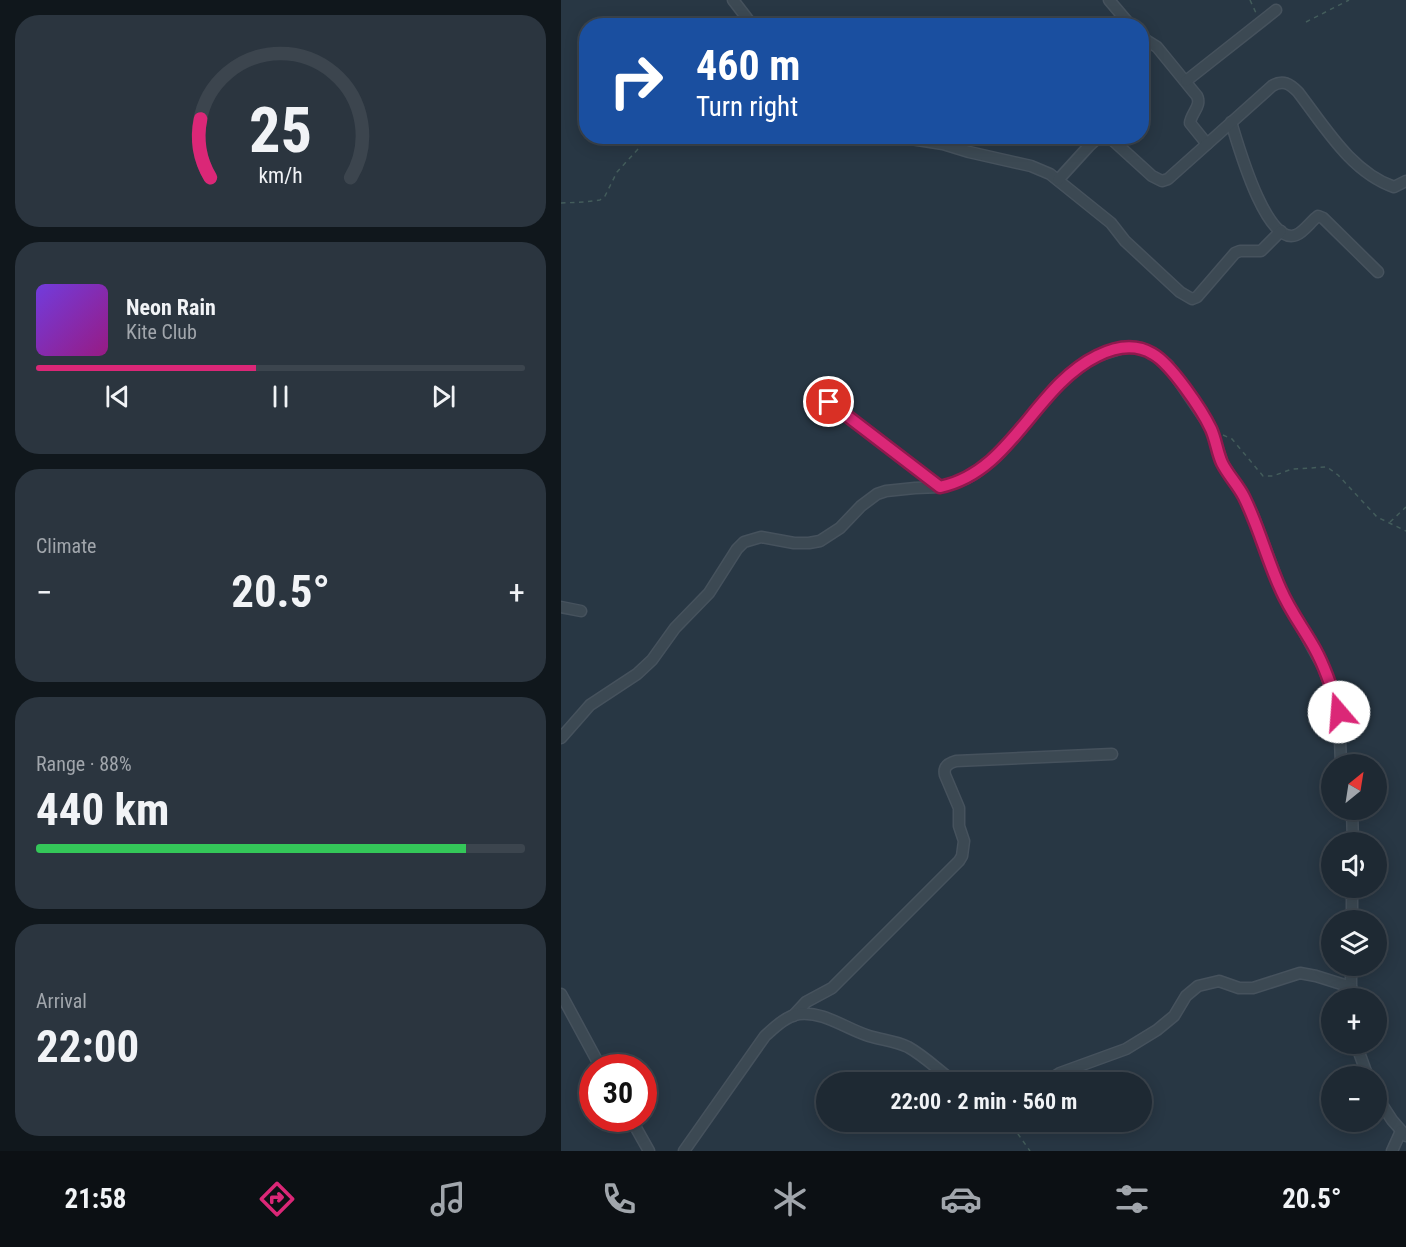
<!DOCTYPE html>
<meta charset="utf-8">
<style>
:root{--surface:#1e2933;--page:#2b353f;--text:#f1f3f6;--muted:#a1a6ac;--line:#3c454e;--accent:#db2777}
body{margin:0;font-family:"Roboto Condensed",sans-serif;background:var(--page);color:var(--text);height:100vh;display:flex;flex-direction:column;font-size:22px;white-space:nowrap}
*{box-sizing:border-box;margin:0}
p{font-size:20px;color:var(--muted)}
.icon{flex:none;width:33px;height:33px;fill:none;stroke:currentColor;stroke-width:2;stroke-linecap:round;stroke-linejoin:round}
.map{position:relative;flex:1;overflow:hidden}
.panel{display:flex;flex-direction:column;gap:15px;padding:15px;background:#10171c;width:561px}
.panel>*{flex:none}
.top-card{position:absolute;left:18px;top:18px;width:570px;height:126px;border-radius:24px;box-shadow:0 3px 15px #0003,0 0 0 2px var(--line);background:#1a4fa0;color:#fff;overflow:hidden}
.needle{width:39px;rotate:30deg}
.tools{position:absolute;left:760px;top:754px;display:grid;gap:12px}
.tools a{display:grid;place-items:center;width:66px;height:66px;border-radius:50%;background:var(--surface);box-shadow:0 3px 15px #0003,0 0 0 2px var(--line);font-size:30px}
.speed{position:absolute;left:18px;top:1054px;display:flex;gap:12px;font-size:30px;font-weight:700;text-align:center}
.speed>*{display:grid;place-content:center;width:78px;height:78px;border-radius:50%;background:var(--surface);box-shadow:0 3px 15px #0003,0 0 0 2px var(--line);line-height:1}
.speed .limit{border:9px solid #d22;background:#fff;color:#111}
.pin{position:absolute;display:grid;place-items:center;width:51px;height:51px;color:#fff;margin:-26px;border:3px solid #fff;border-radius:50%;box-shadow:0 2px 6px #0007}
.me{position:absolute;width:66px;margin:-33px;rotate:342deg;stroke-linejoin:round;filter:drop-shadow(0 0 4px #0008)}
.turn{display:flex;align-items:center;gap:21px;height:126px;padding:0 18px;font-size:27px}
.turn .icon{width:78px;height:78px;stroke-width:2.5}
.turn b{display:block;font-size:42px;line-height:51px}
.big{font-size:45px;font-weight:700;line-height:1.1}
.panel .card{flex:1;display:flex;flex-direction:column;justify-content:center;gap:9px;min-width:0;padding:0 21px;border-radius:24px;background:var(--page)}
.panel .dial{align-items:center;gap:0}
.dial svg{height:156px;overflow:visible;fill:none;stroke:var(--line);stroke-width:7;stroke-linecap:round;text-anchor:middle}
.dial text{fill:var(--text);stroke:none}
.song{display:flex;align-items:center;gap:18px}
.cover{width:72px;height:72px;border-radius:9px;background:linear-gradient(135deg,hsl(260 70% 55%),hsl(310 70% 35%))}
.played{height:6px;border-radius:3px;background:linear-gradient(90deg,var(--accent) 45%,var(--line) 45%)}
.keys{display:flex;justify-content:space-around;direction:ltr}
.heat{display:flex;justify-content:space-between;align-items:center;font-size:33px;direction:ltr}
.charge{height:9px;border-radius:4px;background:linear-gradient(90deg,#34c759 88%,var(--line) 0)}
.trip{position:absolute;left:255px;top:1072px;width:336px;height:60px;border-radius:30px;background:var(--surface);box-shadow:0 3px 15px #0003,0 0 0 2px var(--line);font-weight:700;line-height:60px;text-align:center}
.menu{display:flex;height:96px;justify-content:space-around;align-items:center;background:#0c1014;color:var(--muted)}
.menu .icon{width:42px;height:42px}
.menu .selected{color:var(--accent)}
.menu b{font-size:27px;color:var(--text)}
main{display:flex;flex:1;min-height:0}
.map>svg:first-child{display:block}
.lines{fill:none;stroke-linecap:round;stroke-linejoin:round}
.minor-casing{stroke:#46525d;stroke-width:13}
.path{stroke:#435c5b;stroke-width:1.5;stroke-dasharray:4.5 4.5;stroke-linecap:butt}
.minor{stroke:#3c4953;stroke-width:10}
.route-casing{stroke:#8e194d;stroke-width:15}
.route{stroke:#db2777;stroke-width:10}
</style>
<main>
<section class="panel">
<div class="card dial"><svg viewBox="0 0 100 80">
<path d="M14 69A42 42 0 1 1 86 69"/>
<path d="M14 69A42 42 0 0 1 9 39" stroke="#db2777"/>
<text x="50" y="56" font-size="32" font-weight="700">25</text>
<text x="50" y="72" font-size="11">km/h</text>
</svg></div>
<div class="card">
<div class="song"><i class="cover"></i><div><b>Neon Rain</b><p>Kite Club</p></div></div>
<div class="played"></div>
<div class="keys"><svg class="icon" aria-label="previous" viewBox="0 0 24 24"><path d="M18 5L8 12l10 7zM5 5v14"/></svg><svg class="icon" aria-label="pause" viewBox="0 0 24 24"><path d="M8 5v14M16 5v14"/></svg><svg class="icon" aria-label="next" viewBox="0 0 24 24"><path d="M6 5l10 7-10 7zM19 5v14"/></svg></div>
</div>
<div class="card"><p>Climate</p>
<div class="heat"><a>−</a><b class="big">20.5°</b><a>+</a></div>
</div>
<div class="card"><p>Range · 88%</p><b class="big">440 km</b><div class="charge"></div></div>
<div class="card"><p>Arrival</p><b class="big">22:00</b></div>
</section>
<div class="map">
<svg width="845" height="1151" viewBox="0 0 845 1151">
<rect width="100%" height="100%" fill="#283744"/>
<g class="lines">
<defs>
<g id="minor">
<polyline points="172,0 192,26"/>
<polyline points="548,0 570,26"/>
<path d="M580,37L596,47L636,96C641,106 630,113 629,123L646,144"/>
<polyline points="625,81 715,10"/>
<path d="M670,122C676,141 705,247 735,235C743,232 750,221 757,216L762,218L817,272"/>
<polyline points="331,136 382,144 408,152 470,166 489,174 550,223 564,241 619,292 631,299 636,297 674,253 679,251 700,251 720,231"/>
<path d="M547,136L591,176L601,181L607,179L711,86C722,79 729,84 737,92C764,127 790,172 833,187L845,181"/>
<polyline points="497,180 528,146 539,136"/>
<polyline points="268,402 379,487"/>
<polyline points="0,607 20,611"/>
<polyline points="0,738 29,705 76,674 91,660 114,628 148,593 176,549 183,542 200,537 233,543 248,543 259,541 279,528 300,506 316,494 325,491 354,488 379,487 404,479 415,473 437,455 495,386 513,370 536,356 565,347 580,348 593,354 607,365 650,428 662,464 682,495 692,515 720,590 763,669 778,712 780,765"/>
<polyline points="791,810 792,843"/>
<polyline points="791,921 791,888"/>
<polyline points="790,966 790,999"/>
<polyline points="0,994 40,1068"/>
<path d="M232,1016L245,1002L271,988L398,861L401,856L403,841L398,826V808L384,775C382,766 388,763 395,761L551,754"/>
<polyline points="795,1044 807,1077"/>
<polyline points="483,1083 499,1073 565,1049 596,1030 613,1016 625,996 637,986 658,981 678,988 692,988 739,973 755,976 790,987"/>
<polyline points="816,1097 831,1120 845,1136"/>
<polyline points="70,1119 88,1151"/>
<path d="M123,1151L204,1036C213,1028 225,1016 238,1014C263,1011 285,1029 308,1036C321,1040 335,1041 347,1047C365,1057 379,1072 395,1083"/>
<polyline points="831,1151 840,1131"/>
</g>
</defs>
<!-- minor casing -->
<use href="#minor" class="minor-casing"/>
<!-- path -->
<g class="path">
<polyline points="689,0 695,13"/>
<polyline points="745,22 788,0"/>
<polyline points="0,203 24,202 39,200 44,196 56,172 89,136"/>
<polyline points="662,435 671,439 702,476 712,476 731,469 766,467 777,475 816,517 845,531"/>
<polyline points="829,522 845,507"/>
<polyline points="445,1122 445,1126 457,1134 469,1151"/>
</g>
<!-- minor -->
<use href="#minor" class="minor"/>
</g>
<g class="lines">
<defs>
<path id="route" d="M268,402L379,487C451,472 473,387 536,356C554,347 574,343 592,354C610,364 641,410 650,429C655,440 656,452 661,463C667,475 677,485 683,497C698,527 706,560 720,590C729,611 743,629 754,649C765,669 772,691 778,712"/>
</defs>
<!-- route casing -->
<use href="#route" class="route-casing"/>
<!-- route -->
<use href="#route" class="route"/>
</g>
</svg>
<div class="tools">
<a><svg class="needle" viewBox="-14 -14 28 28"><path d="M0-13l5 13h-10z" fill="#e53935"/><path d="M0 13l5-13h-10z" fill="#a1a6ac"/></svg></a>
<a><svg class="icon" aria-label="sound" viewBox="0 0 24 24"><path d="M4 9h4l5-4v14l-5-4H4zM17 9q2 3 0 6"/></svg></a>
<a><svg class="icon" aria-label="layers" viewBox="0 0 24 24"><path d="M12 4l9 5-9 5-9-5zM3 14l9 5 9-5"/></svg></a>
<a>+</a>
<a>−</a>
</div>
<div class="speed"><div class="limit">30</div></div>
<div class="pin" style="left:268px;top:402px;background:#d93025"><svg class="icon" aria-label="arrive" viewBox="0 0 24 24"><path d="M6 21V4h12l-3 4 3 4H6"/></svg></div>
<svg class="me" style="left:778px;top:712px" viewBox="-20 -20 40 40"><circle r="19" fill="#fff"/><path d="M0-13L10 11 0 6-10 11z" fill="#db2777"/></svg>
<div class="trip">22:00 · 2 min · 560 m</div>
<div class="top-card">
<div class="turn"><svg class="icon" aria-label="right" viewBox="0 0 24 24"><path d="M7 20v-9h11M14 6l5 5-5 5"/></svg><div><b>460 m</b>Turn right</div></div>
</div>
</div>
</main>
<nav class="menu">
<b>21:58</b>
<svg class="icon selected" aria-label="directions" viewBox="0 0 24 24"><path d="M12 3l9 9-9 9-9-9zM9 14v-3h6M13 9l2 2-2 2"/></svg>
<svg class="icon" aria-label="music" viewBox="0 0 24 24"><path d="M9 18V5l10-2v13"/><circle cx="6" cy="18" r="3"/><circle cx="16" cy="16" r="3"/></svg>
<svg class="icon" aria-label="phone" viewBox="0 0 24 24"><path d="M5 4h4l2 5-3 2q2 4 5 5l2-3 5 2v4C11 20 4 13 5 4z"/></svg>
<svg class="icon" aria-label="climate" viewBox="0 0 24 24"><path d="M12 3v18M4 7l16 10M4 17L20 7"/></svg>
<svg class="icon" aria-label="car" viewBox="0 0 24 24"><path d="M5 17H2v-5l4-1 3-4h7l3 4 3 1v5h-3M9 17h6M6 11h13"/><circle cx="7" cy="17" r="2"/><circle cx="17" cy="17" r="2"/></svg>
<svg class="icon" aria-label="filters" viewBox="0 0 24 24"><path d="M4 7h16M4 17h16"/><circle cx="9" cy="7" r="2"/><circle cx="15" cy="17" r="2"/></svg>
<b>20.5°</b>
</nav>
